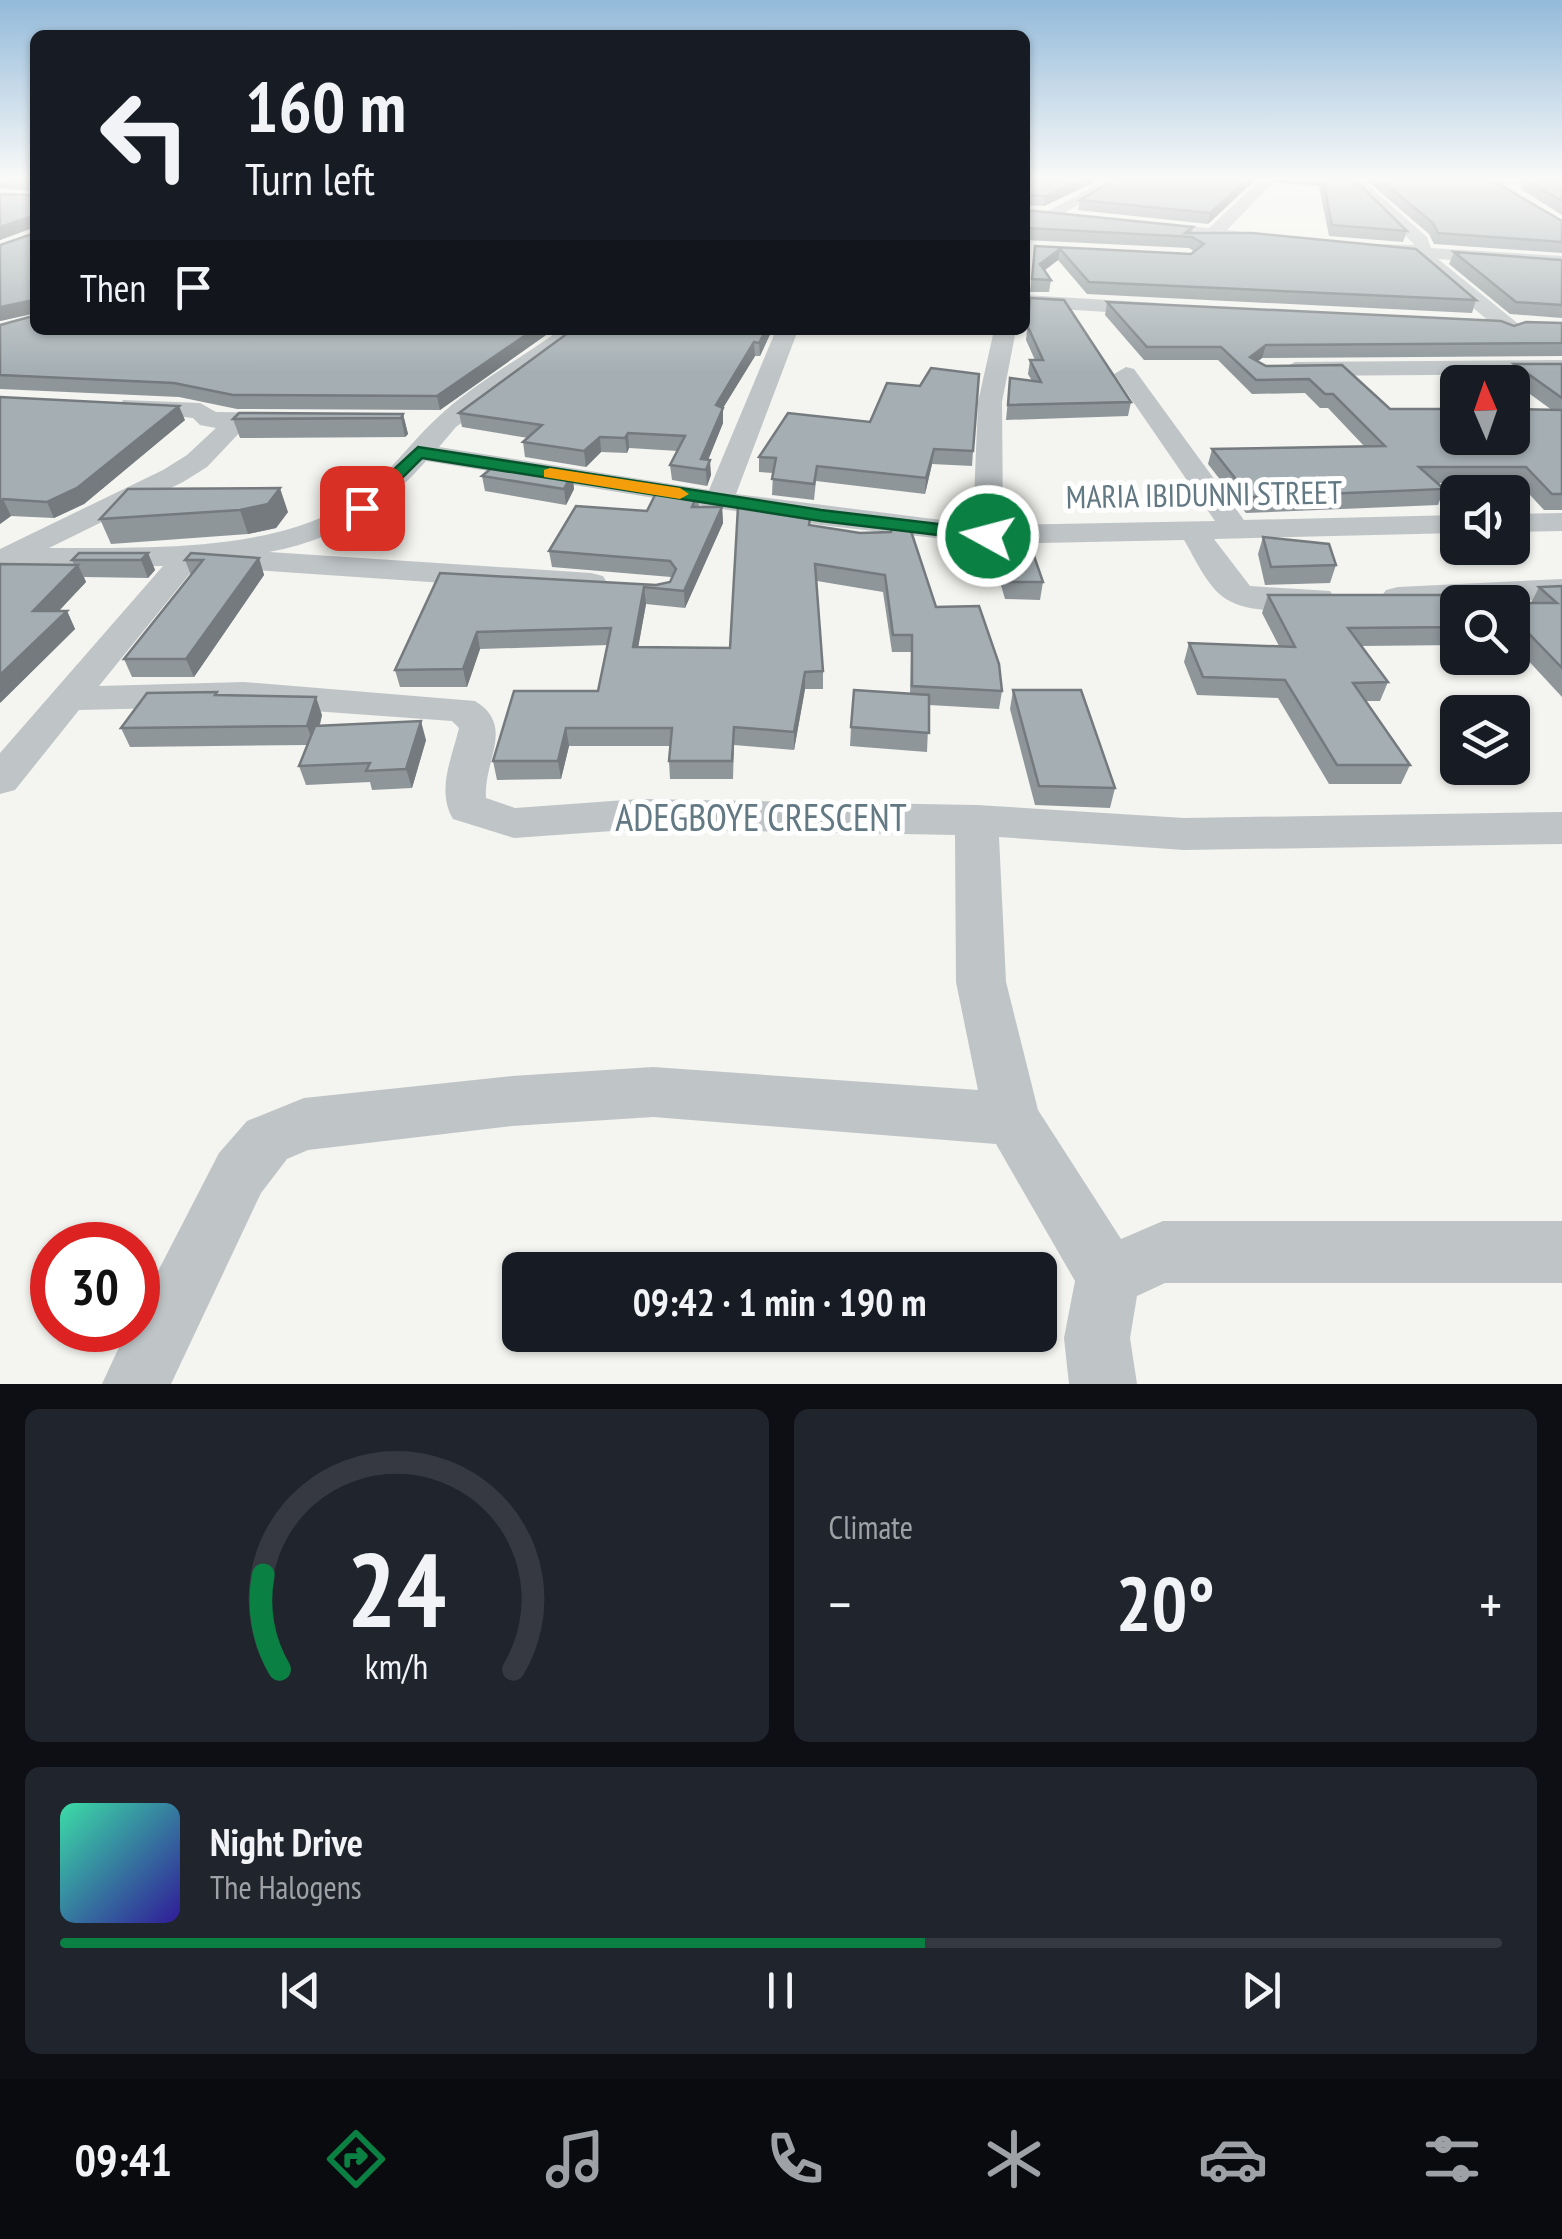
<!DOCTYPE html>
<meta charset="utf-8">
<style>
:root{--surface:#171b24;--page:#20242c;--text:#f1f3f6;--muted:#9ea1a6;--line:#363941;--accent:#0b8043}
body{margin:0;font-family:"PT Sans Narrow",sans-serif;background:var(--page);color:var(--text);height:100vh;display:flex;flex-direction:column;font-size:38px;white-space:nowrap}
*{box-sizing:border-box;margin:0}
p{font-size:32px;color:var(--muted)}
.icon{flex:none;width:55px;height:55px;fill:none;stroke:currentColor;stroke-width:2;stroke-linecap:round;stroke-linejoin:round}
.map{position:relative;height:1384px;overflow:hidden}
.details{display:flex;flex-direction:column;gap:25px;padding:25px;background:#0d0f14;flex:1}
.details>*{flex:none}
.banner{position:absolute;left:30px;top:30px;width:1000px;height:305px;border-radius:15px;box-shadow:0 2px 8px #0004;background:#171b24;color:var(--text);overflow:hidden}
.needle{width:65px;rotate:358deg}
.fabs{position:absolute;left:1440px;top:365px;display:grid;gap:20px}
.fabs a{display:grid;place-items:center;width:90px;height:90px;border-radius:15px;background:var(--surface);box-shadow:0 2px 8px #0004;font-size:50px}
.speed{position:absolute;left:30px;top:1222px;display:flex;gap:20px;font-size:50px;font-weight:700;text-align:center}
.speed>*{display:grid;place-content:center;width:130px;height:130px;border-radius:50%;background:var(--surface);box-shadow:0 2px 8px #0004;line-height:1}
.speed .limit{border:15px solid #d22;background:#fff;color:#111}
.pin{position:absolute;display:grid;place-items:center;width:85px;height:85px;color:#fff;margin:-42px;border-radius:20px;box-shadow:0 5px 15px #0006}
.me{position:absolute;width:110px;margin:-55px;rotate:277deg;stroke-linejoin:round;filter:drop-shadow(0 0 8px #0008)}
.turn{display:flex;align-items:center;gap:35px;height:210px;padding:0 50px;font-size:45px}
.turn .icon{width:130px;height:130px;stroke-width:2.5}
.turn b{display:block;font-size:70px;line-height:85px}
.then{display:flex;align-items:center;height:95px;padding:0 50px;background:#0003;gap:20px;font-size:38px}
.big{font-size:75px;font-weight:700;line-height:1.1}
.details .card{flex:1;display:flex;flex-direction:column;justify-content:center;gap:15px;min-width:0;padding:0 35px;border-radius:15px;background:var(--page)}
.details .dial{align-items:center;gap:0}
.dial svg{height:260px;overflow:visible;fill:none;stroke:var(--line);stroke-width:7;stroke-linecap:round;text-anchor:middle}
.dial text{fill:var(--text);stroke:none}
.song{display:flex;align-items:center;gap:30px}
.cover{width:120px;height:120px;border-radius:15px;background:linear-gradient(135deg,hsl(160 70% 55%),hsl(250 70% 35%))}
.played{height:10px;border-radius:5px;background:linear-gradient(90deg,var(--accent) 60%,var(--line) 60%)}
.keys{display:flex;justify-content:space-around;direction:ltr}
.heat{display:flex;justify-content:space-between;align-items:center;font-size:55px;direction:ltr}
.details .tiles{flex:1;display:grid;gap:25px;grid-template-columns:1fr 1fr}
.card:last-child{grid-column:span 2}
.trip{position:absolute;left:502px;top:1252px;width:555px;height:100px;border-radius:15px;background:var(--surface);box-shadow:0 2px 8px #0004;font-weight:700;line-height:100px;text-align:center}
.dock{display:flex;height:160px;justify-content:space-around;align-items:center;background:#090b0e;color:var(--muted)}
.dock .icon{width:70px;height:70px}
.dock .selected{color:var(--accent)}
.dock b{font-size:45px;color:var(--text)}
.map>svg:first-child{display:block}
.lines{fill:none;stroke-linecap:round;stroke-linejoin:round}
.street{fill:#bfc4c6;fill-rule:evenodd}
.wall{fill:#8e969a}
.shaded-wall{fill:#747a7d}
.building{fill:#a5afb3;stroke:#747a7d;stroke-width:2.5}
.route{fill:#0b8043;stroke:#07532c;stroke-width:2.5}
.slow{fill:#f59e0b}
.labels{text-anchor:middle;stroke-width:10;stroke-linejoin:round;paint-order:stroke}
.far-street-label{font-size:32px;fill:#627882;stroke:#fff}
.street-label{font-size:38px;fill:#627882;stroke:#fff}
</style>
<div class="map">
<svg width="1562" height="1384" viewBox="0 0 1562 1384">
<rect width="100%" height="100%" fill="#f4f4f0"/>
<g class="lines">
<!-- street -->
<g class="street">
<polygon points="1108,179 1125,179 1055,218 1041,215"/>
<polygon points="1261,179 1276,179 1227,230 1267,235 1267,243 1142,231 1134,226 1142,221 1209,228"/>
<polygon points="1346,179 1361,179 1427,237 1431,248 1562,256 1562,268 1438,259 1546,346 1546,356 1530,356 1413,257 1365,253 1362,249 1371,244 1415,245"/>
<polygon points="1454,179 1562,179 1562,186 1461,183"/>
<polygon points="1025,295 1157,303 1167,309 1157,315 1025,307"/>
<path d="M560,330H585L456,427L439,447L709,490L776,330H798L736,494L973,524L978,402L994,330H1016L1002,402L1003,525L1215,521L1114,374L1126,367L1134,369L1244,520L1458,515V533L1214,539L1250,586L1330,591L1335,598L1330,605C1302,612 1251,615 1226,599C1207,587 1195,558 1184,540L988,544L821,525L426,461C384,509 333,541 269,552L591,573L603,576L607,583L603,590L591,593L196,566L99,686L244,682L475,701C516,726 483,761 486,798L515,808L640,799L977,805L1184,818L1562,812V844L1184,850L999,837L1006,982L1038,1110L1121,1239L1163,1221H1562V1283H1165L1137,1296L1130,1338L1137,1384H1069L1064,1338L1075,1281L996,1144L653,1117L512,1126L308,1150L287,1159L261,1193L171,1384H102L127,1330H138V1310L219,1153L247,1121L304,1098L512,1076L653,1067L978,1090L956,982L955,835L640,829L514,838L453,819C436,790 452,758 459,728L452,721L244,706L79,710L15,790L0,794V753L163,566L0,567V549L163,470L187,455L216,428L200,425L193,418L123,410L120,405L123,400L200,403L216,412L284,413L297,421L284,429L244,428L207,467L183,482L49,548C141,547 276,554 355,499C387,477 408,445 436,419C471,385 520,359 560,330Z"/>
<polygon points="1562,360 1562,374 1295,376 1283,369 1295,362"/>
<polygon points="1562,513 1562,531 1512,532 1512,514"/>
<polygon points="1562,579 1562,599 1398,607 1386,604 1381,597 1386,590 1398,587"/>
</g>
</g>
<!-- wall -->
<g class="wall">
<polygon points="0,179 35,179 35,330 553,330 440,410 237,409 179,397 0,389 0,325 33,316 33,314 0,321 33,228 0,240 0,194 31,195 32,191 0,188"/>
<polygon points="1025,179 1101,179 1044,206 1025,205"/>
<polygon points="1256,179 1208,224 1078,210 1080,200"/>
<polygon points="1277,179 1354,179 1407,231 1403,242 1329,236 1319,186 1277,183"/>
<polygon points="1365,179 1490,179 1562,221 1562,253 1434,244 1429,234"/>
<polygon points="1524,179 1562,179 1562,215 1521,189"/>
<polygon points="1025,210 1193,227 1192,233 1476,300 1472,313 1087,294 1058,260 1044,271 1051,280 1049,292 1030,292 1035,246 1191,254 1195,252 1189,248 1025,240"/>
<polygon points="1454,252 1562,260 1562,318 1510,314 1449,264"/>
<polygon points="1030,298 1131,402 1128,416 1006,420 1010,378 1032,381 1028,374 1030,360 1035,360 1026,340"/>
<polygon points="1107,302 1514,326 1562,323 1562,356 1262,358 1258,361 1266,366 1342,365 1390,409 1552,410 1508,378 1514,364 1562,364 1562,510 1544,510 1519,483 1437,483 1444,489 1438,505 1246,513 1208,464 1212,449 1365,447 1328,408 1320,408 1305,393 1252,394 1218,360 1144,360 1105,315"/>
<polygon points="772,330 760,356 755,356 723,408 723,423 708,460 711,475 707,486 672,480 670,465 678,451 629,448 627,453 601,452 586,467 525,457 523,442 528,438 462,427 459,413"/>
<polygon points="0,397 185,420 84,504 54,518 11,516 0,524"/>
<polygon points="403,414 408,434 405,437 240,438 233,419"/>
<polygon points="870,422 973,451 972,466 932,464 925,494 816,481 814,500 772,495 773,473 759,472 759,457"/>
<polygon points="572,473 574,489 566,505 485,491 482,476"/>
<polygon points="128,489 288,512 276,528 248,534 111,544 100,519"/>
<polygon points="698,493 699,507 722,507 723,523 685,608 646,604 638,647 730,648 811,525 936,607 1002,691 999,709 929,705 927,752 850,746 851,727 910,694 911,652 892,652 883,592 817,581 823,671 823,689 805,689 794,750 734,745 733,779 670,779 669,761 670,746 569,746 561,779 497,780 493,761 598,691 608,645 480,649 467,687 400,687 395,670 440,573 656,585 670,582 671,577 552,567 549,551 647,511"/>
<polygon points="992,531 1043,582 1040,600 1005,599 990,548"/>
<polygon points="1263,537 1336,565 1330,583 1265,585 1258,554"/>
<polygon points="148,553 155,570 148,578 84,577 86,582 58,611 67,611 75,629 0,703 74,565 72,560"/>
<polygon points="259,558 264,575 194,677 132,677 124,659 191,575 185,560"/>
<polygon points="1562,586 1562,697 1512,643 1512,603 1531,603 1539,587"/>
<polygon points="1268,595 1458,602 1458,645 1361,646 1388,682 1380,701 1366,701 1410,765 1401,784 1329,784 1278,698 1197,695 1184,662 1189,643 1279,646 1262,613"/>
<polygon points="1013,690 1115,788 1110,808 1035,805 1010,709"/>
<polygon points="322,715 320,725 426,740 412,788 372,790 370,782 306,785 299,766 307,745 130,747 121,728"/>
</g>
<!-- shaded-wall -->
<g class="shaded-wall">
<polygon points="1082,179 1101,179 1044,206 1046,196"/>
<polygon points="1248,179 1256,179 1208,224 1210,213"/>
<polygon points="29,217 34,227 0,240 0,227"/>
<polygon points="1030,246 1028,257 1025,261 1025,251"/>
<polygon points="1060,249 1058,260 1038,275 1040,264"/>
<polygon points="29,301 34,313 0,321 0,307"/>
<polygon points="533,330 553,330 440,410 437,396"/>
<polygon points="766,330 772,330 760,356 759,343"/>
<polygon points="754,342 755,356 723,408 723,423 704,470 701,459 716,405"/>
<polygon points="1266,345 1262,358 1246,370 1250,357"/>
<polygon points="179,406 185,420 84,504 54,518 47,502"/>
<polygon points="403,414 408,434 405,437 401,418"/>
<polygon points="628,433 629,448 627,453 625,438"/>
<polygon points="600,437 601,452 586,467 584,451"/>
<polygon points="934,449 932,464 925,494 926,478"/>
<polygon points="710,460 711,475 707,486 706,470"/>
<polygon points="572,473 574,489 566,505 564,489"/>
<polygon points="280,488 288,512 276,528 248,534 240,510"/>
<polygon points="3,499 11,516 0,524 0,502"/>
<polygon points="722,507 723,523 685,608 684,591"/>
<polygon points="148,553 155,570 148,578 141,560"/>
<polygon points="259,558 264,575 194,677 186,659"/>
<polygon points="78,565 86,582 42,629 33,611"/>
<polygon points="644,587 646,604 635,665 633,647"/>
<polygon points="67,611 75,629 0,703 0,675"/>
<polygon points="477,632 480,649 467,687 463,669"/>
<polygon points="805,672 805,689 794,750 794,732"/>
<polygon points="316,697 322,715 314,745 307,726"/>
<polygon points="421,721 426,740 412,788 406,769"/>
<polygon points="566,728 569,746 561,779 558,761"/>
</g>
<!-- building -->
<g class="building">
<polygon points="6,179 35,179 35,330 533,330 437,396 233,395 174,383 0,375 0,325 33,316 29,301 0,307 0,245 32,234 34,220 29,217 0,227 0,194 31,195 35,182"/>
<polygon points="1025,179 1082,179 1046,196 1025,195"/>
<polygon points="1116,179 1248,179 1210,213 1080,200"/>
<polygon points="1323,179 1354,179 1407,231 1332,225"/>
<polygon points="1379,179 1490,179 1562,221 1562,242 1438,233 1433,223"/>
<polygon points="1524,179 1562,179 1562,201"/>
<polygon points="1025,210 1193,227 1185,233 1252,233 1416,249 1476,300 1089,282 1060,249 1040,264 1051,280 1032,279 1035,246 1191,254 1204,244 1192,237 1027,228 1025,234"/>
<polygon points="1454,252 1562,260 1562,305 1516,302"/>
<polygon points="1030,298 1064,300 1131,402 1008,405 1010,378 1041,382 1030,360 1043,360 1028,327"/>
<polygon points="1107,302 1501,321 1514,326 1526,322 1562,323 1562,343 1266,345 1250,357 1266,366 1342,365 1390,409 1458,409 1458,438 1512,438 1512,409 1562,410 1562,494 1552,494 1526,467 1419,467 1444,489 1250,497 1212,449 1385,446 1333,394 1325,394 1309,379 1256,380 1221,347 1147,347"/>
<polygon points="572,330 766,330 759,343 754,342 716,405 723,408 701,459 710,460 706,470 670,465 685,436 628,433 625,438 600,437 584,451 523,442 542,425 459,413"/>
<polygon points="1514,364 1562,364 1562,398"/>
<polygon points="931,368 979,374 973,451 934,449 926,478 817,466 814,484 772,479 776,458 759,457 788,413 870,422 887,383 920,386"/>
<polygon points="0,397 179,406 77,488 47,502 3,499 0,502"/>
<polygon points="239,413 403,414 401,418 233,419"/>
<polygon points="499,462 572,473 564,489 482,476"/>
<polygon points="659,487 698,493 692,507 722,507 684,591 644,587 633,647 730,648 738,507 767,504 811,511 809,525 860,533 891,532 894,521 908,522 936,607 979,606 999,664 1002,691 912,686 912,635 893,635 885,575 815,564 823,671 805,672 794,732 734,727 732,761 669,761 672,728 566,728 558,761 493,761 514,691 598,691 611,628 477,632 463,669 395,670 440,573 656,585 670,582 676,569 670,561 549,551 576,506 647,511"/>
<polygon points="280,488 268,504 240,510 100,519 128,489"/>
<polygon points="1025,530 1043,582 1008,582 992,531"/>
<polygon points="1263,537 1329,544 1336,565 1271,567"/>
<polygon points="79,553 148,553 141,560 72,560"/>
<polygon points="191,553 259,558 186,659 124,659 203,560 185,560"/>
<polygon points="0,564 78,565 33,611 67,611 0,675"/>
<polygon points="1562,586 1562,668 1512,616 1512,603 1557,603 1539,587"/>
<polygon points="1268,595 1459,595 1466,602 1458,602 1458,627 1348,628 1388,682 1353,683 1410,765 1337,765 1285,680 1203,677 1189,643 1295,647"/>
<polygon points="854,690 929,695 929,733 851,727"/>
<polygon points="1013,690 1081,690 1115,788 1039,786"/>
<polygon points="217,692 215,695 316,697 307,726 121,728 147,693"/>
<polygon points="421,721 406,769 366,771 370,763 299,766 315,726"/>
</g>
<!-- sky -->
<linearGradient id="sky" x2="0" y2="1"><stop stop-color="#93bada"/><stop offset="0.48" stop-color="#fafaf8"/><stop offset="1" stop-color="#fafaf8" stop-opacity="0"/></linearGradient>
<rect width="1562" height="372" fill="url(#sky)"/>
<!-- route -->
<polygon class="route" points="418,447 821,510 988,530 997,536 988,541 821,521 422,458 368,512 355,512 355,505"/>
<!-- slow -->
<polygon class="slow" points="550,468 680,488 689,494 680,499 544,477 544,470"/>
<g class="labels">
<!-- far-street labels -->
<g class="far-street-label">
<text transform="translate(1204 495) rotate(-1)" y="11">MARIA IBIDUNNI STREET</text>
</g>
<!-- street labels -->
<g class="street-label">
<text x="761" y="831">ADEGBOYE CRESCENT</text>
</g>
</g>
</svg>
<div class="fabs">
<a><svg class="needle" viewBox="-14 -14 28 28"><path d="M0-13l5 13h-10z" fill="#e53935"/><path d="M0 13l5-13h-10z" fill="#9ea1a6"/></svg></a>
<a><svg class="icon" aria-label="sound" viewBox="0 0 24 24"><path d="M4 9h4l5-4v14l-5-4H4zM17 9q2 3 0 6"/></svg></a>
<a><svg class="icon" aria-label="search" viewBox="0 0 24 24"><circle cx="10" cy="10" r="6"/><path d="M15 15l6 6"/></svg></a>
<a><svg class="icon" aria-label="layers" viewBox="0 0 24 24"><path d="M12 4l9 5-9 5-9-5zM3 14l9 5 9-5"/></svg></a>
</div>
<div class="speed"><div class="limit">30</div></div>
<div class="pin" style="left:362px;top:508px;background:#d93025"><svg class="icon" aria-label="arrive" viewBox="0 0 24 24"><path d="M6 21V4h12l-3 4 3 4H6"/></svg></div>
<svg class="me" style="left:988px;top:536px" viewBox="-20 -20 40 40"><circle r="17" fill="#0b8043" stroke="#fff" stroke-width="3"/><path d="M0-11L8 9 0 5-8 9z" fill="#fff"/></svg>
<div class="trip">09:42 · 1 min · 190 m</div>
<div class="banner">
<div class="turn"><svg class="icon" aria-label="left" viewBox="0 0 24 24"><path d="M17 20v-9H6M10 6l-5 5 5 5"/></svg><div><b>160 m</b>Turn left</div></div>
<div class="then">Then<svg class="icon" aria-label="arrive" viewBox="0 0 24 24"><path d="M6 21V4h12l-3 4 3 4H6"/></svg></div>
</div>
</div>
<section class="details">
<div class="tiles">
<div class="card dial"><svg viewBox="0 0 100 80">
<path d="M14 69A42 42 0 1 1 86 69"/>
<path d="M14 69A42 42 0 0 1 9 40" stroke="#0b8043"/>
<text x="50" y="56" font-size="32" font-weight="700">24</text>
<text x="50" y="72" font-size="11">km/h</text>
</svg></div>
<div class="card"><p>Climate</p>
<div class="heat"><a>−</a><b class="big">20°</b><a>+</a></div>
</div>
<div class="card">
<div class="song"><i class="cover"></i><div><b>Night Drive</b><p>The Halogens</p></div></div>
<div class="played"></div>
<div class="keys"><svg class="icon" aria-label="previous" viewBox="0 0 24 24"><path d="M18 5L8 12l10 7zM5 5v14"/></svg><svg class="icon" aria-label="pause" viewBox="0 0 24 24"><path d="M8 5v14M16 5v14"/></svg><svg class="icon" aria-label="next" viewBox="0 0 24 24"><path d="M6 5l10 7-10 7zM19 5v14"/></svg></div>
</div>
</div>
</section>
<nav class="dock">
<b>09:41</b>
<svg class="icon selected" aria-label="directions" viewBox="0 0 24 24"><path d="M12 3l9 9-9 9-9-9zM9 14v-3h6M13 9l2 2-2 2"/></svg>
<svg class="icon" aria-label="music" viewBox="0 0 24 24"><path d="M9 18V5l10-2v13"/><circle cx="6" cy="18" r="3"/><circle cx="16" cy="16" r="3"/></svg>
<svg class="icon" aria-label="phone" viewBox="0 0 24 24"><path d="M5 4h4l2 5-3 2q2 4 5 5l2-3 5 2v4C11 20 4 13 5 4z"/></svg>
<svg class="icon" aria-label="climate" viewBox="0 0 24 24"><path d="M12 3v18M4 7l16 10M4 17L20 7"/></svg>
<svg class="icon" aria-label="car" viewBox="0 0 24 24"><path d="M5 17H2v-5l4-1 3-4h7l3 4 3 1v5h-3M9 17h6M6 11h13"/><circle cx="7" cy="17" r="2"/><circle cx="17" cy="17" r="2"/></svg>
<svg class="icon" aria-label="filters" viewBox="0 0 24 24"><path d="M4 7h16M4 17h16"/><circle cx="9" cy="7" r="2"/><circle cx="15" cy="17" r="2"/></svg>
</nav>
